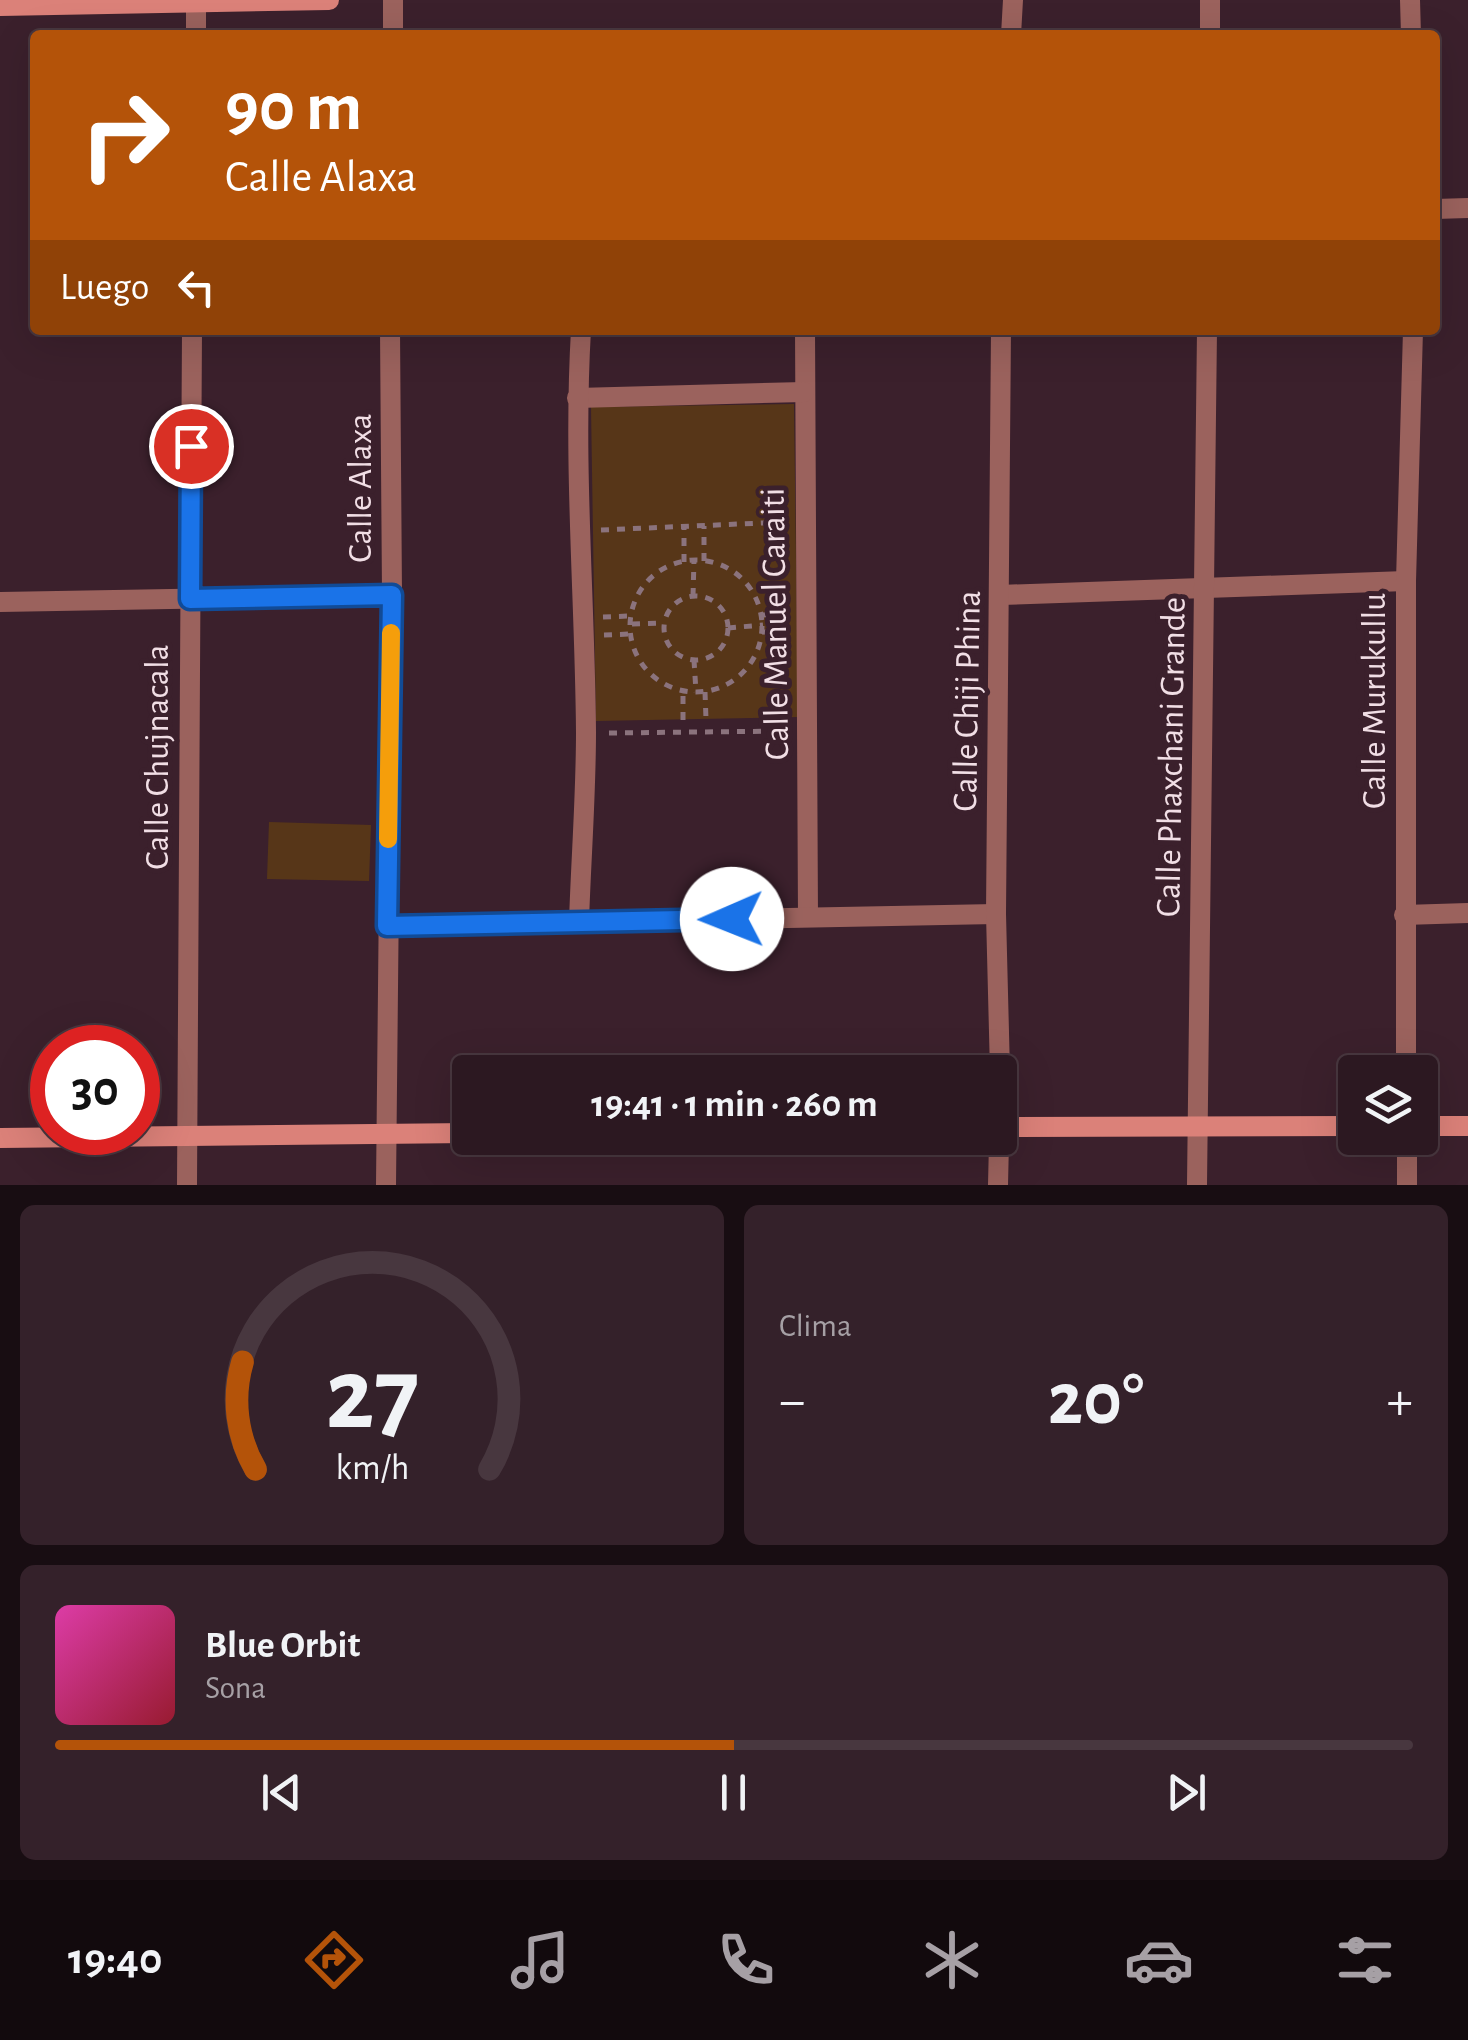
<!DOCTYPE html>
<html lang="es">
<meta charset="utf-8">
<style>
:root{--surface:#2c1821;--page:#34212a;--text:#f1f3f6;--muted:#a6a0a5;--line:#48373f;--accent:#b45309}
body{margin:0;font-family:"Alegreya Sans",sans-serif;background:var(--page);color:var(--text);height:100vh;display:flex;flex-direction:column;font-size:38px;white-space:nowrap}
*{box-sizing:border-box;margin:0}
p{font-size:32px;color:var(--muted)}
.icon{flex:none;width:55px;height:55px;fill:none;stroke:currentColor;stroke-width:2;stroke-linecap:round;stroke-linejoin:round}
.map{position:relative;height:1185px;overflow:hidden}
.drawer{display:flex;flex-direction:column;gap:20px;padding:20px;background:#180d12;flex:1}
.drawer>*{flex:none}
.top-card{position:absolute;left:30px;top:30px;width:1410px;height:305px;border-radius:10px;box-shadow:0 10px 40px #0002,0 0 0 2px var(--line);background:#b45309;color:#fff;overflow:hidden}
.buttons{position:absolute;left:1338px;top:1055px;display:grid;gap:20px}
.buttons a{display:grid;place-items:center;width:100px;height:100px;border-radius:10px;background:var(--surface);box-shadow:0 10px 40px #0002,0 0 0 2px var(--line);font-size:50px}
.speed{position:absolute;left:30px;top:1025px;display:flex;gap:20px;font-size:50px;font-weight:700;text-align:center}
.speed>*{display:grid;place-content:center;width:130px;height:130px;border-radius:50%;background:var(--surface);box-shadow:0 10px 40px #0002,0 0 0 2px var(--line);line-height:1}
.speed .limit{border:15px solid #d22;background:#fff;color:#111}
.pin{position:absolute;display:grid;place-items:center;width:85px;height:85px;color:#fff;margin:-42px;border:5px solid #fff;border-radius:50%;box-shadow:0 2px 10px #0007}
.me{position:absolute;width:110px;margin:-55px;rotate:269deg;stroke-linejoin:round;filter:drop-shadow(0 0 8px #0008)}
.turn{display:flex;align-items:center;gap:35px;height:210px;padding:0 30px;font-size:45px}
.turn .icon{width:130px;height:130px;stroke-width:2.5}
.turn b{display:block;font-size:70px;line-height:85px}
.then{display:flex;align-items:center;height:95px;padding:0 30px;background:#0003;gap:20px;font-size:38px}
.big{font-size:75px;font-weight:700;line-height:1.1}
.drawer .card{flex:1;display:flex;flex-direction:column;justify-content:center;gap:15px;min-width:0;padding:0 35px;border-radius:15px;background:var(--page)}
.drawer .dial{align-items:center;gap:0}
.dial svg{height:260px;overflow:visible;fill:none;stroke:var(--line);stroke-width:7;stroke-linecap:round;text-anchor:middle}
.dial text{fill:var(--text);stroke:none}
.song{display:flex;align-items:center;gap:30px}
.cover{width:120px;height:120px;border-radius:15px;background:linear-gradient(135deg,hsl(320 70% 55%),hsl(350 70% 35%))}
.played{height:10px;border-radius:5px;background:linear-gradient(90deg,var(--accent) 50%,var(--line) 50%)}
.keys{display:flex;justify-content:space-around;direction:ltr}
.heat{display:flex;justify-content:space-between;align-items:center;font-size:55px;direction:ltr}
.drawer .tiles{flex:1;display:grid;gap:20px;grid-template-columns:1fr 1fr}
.card:last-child{grid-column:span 2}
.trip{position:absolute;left:452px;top:1055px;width:565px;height:100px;border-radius:10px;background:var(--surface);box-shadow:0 10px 40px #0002,0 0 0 2px var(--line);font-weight:700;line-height:100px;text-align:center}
.dock{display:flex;height:160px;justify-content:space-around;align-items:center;background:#120a0d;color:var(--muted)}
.dock .icon{width:70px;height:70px}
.dock .current{color:var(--accent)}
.dock b{font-size:45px;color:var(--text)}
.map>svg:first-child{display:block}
.green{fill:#573618}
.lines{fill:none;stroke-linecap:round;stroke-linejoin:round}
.path{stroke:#8b737d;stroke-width:5;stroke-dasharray:8 8;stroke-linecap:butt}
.street{stroke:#9b625d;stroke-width:20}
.secondary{stroke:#db8179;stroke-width:20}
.route-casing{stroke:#114b97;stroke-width:25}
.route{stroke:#1a73e8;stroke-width:18}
.slow{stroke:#f59e0b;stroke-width:18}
.labels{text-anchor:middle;stroke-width:10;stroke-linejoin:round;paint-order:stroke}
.street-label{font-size:35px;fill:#f1dee5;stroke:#3b202c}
</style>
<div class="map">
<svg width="1468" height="1185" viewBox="0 0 1468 1185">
<rect width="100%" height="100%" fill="#3b202c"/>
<!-- green -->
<g class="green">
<polygon points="794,404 798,717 596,721 591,407"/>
<polygon points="269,822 371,825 369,881 267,879"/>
</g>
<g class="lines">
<!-- path -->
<g class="path">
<polyline points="601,530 785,522"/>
<circle cx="696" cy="626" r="66"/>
<polyline points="704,561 704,526"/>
<polyline points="684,562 684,526"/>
<polyline points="693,596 694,560"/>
<circle cx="696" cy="628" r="32"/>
<polyline points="761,615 783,614"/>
<polyline points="603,617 630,616"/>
<polyline points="632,624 664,623"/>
<polyline points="728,628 763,625"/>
<polyline points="762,632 784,632"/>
<polyline points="604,635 631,634"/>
<polyline points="694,660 696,692"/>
<polyline points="705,692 706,719"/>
<polyline points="683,720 683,691"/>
<polyline points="609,733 788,731"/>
</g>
<!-- street -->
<g class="street">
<polyline points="1410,0 1411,35"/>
<polyline points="196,35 196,0"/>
<polyline points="393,35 393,0"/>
<polyline points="1011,35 1013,0"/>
<polyline points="1210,35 1210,0"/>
<polyline points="1435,209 1468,208"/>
<polyline points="805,330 808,917"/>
<polyline points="577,398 804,392"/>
<polyline points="1000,595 1406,581"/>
<polyline points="0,602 392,595"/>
<polyline points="1404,915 1468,913"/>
<path d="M579,922C581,859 586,796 586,732C585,598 573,465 581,330"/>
<polyline points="387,926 996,914"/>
<polyline points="1000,1072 996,914 1001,330"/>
<polyline points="1406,1072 1406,581 1413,330"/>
<polyline points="187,1185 192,330"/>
<polyline points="386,1185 392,595 390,330"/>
<polyline points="998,1185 1000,1098"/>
<polyline points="1197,1185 1207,330"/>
<polyline points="1407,1185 1407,1138"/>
</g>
<!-- secondary -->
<g class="secondary">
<polyline points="0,6 329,0"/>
<polyline points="1420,1126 1468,1126"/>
<polyline points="1000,1127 1355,1126"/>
<polyline points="0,1138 470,1133"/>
</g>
</g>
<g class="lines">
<defs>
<polyline id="route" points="191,446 190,599 392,595 387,926 732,919"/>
</defs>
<!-- route casing -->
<use href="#route" class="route-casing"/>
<!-- route -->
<use href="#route" class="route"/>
<!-- slow -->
<polyline class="slow" points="388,839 391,633"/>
</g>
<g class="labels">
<!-- street labels -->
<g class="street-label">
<text transform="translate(359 488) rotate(-90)" y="12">Calle Alaxa</text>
<text transform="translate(774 624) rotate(-91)" y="12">Calle Manuel Caraiti</text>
<text transform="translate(966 701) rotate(-89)" y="12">Calle Chiji Phina</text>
<text transform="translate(1373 701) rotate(-90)" y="12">Calle Murukullu</text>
<text transform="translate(156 757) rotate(-90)" y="12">Calle Chujnacala</text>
<text transform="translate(1170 757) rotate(-89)" y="12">Calle Phaxchani Grande</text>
</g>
</g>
</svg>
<div class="buttons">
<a><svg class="icon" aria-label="layers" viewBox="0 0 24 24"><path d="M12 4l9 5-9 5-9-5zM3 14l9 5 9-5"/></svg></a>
</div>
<div class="speed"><div class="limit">30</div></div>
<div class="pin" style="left:191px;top:446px;background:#d93025"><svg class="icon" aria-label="arrive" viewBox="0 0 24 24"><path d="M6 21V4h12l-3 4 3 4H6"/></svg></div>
<svg class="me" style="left:732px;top:919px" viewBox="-20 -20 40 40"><circle r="19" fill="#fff"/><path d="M0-13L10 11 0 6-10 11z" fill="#1a73e8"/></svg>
<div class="trip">19:41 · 1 min · 260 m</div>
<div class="top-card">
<div class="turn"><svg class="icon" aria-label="right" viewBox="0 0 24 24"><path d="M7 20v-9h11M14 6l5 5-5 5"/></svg><div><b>90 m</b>Calle Alaxa</div></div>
<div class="then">Luego<svg class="icon" aria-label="left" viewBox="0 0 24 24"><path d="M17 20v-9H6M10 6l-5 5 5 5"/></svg></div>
</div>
</div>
<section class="drawer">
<div class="tiles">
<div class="card dial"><svg viewBox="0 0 100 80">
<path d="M14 69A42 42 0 1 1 86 69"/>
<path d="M14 69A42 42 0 0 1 10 36" stroke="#b45309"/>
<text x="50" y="56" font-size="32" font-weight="700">27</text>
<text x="50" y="72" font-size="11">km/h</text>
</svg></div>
<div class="card"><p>Clima</p>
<div class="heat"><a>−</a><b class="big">20°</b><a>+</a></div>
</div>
<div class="card">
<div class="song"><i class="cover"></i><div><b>Blue Orbit</b><p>Sona</p></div></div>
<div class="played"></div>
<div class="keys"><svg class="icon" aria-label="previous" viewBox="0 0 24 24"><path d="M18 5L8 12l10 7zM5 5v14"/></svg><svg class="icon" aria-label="pause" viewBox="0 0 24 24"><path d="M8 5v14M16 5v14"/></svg><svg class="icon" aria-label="next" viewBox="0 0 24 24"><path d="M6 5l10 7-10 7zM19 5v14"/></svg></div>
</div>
</div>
</section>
<nav class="dock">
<b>19:40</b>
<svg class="icon current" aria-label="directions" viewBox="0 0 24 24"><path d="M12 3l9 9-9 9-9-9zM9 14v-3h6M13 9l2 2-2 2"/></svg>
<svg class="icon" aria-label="music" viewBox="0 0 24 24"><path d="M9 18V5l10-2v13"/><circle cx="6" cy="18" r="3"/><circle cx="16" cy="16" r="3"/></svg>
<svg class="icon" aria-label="phone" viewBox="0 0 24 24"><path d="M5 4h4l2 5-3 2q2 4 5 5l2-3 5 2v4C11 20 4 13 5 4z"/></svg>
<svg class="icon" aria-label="climate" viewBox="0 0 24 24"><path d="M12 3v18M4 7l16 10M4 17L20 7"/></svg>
<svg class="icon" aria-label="car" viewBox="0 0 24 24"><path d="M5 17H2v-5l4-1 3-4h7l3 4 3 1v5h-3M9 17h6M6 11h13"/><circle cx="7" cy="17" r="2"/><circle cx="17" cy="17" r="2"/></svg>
<svg class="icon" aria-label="filters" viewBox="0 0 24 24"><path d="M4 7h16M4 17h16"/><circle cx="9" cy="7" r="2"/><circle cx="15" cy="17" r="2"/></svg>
</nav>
